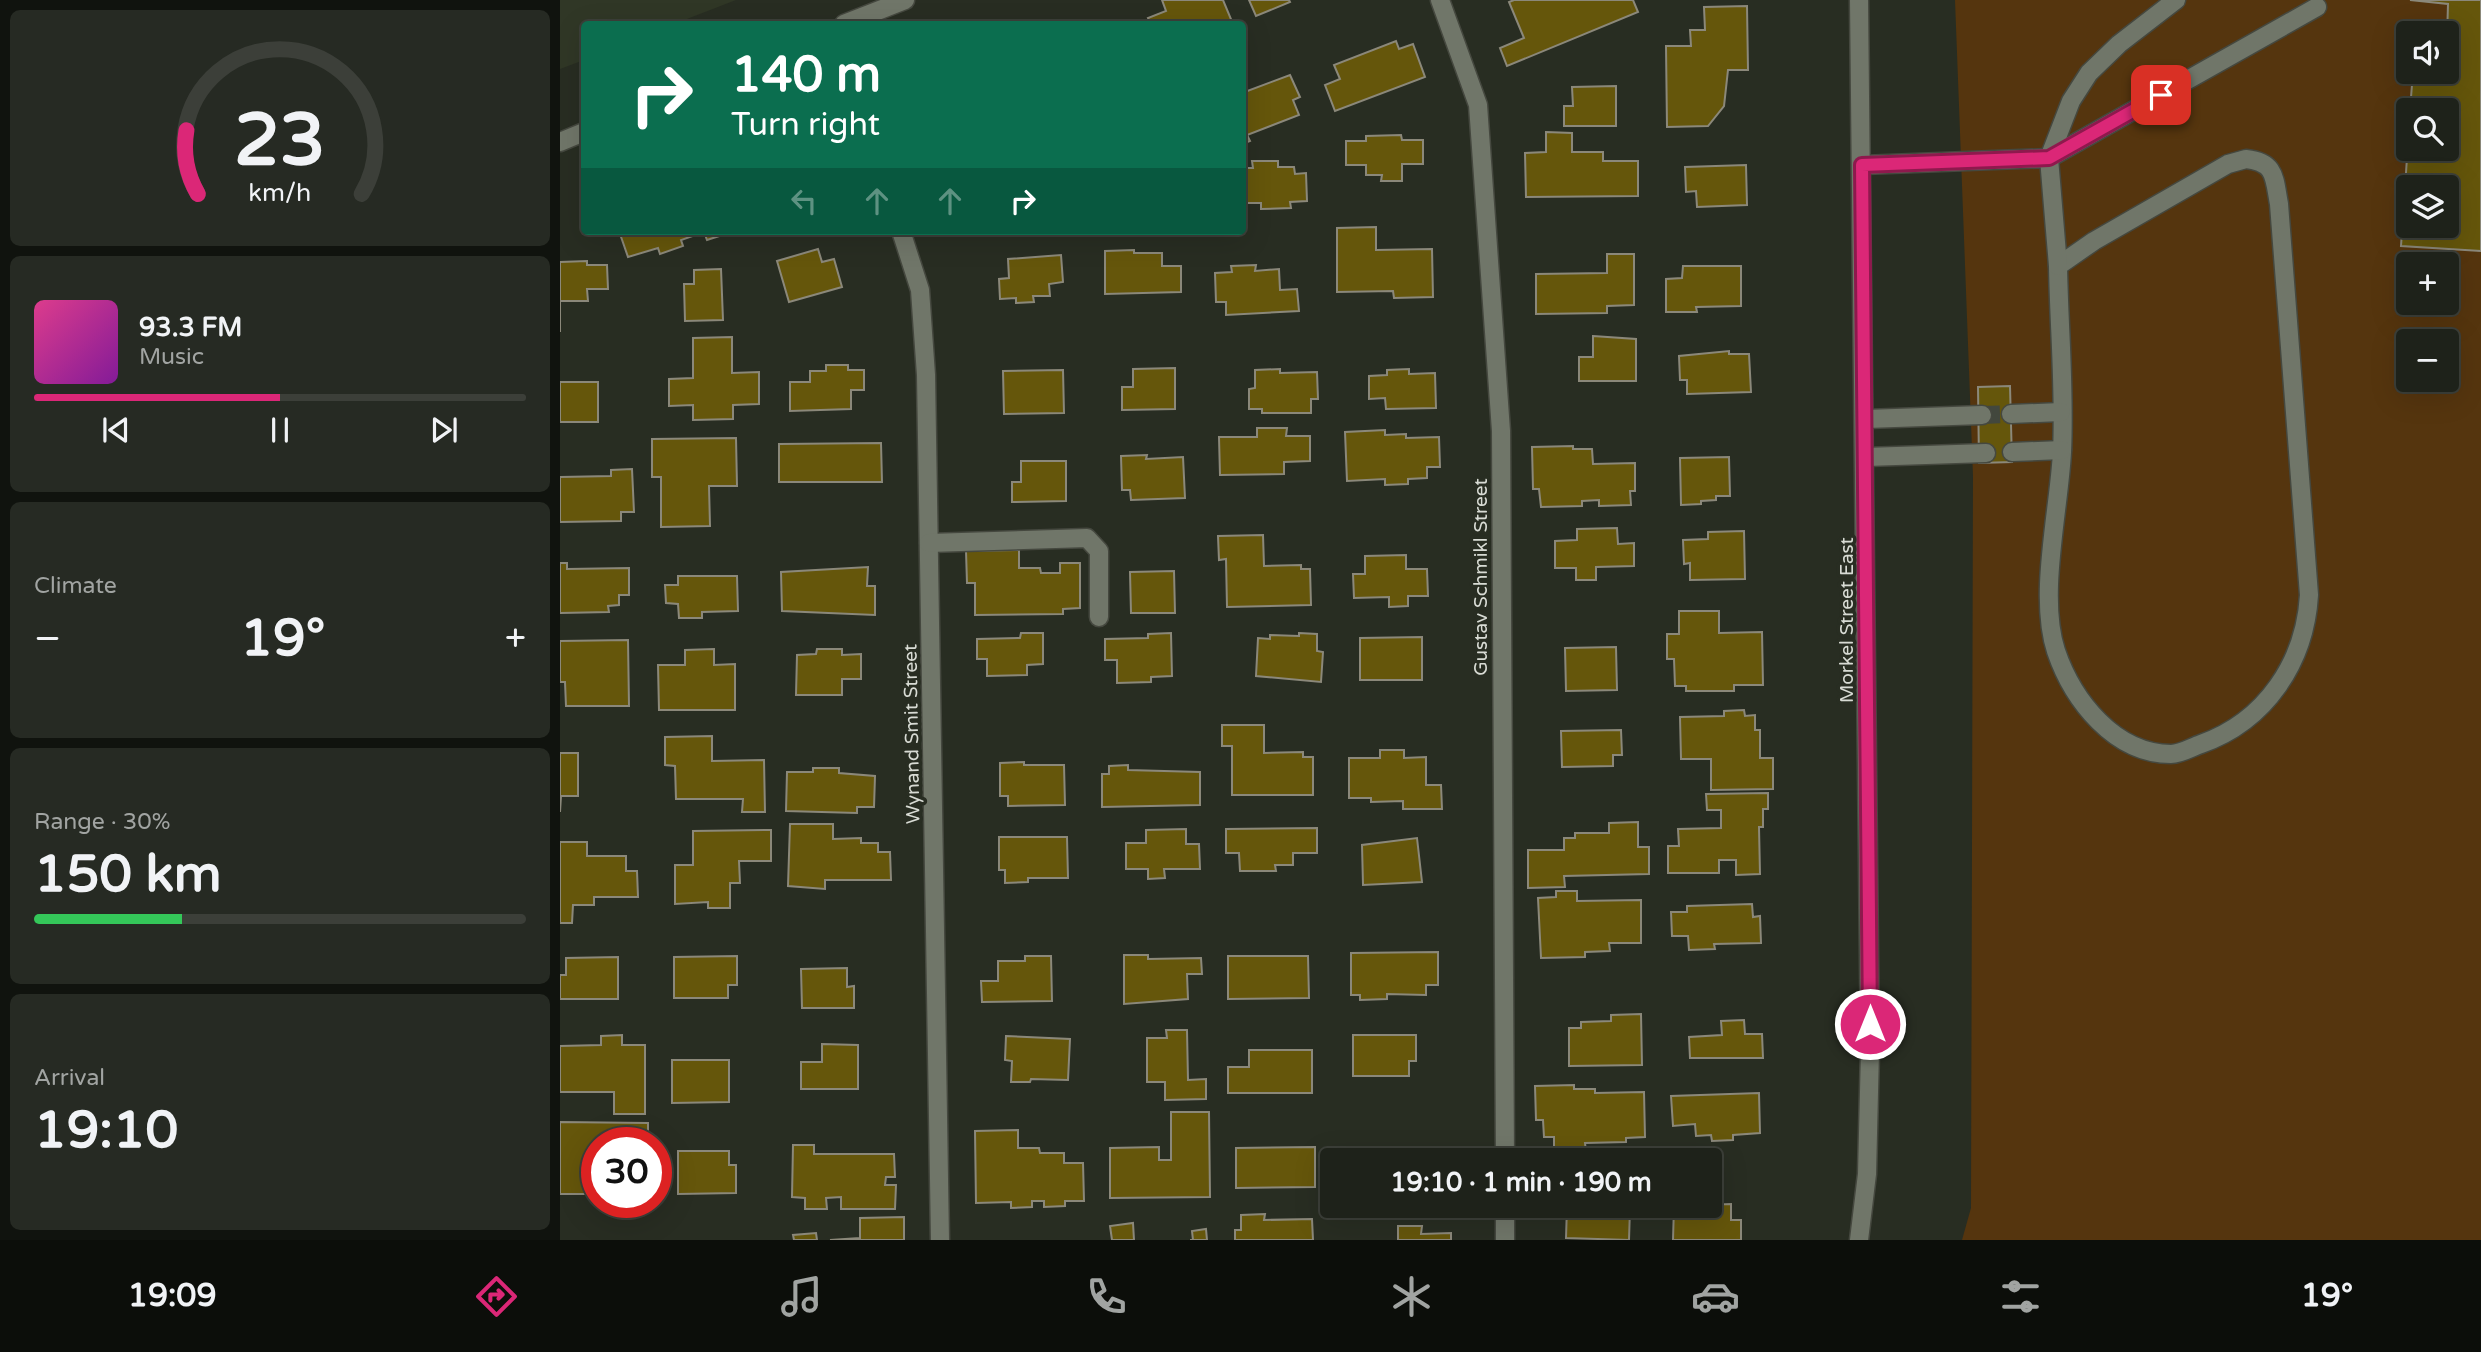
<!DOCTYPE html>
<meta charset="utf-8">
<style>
:root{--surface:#1e221a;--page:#262a23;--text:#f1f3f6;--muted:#a1a4a2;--line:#3c3f39;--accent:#db2777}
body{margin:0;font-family:"Varela Round",sans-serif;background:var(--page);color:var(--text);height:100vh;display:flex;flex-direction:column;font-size:26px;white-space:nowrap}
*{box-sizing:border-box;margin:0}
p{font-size:23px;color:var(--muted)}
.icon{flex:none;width:38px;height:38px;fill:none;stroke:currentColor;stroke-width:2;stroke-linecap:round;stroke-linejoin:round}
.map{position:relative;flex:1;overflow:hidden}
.side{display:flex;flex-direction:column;gap:10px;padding:10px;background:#10130e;width:560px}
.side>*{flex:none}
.hud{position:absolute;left:21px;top:21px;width:665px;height:214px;border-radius:7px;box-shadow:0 7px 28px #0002,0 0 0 2px var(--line);background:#0b6e4f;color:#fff;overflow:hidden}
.tools{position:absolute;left:1836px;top:21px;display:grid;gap:14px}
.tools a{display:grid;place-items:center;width:63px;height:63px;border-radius:7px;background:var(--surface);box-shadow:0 7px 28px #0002,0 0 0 2px var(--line);font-size:35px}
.speed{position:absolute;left:21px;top:1127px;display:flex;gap:14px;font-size:35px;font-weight:700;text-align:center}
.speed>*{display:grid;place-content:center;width:91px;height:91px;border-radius:50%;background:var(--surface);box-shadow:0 7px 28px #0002,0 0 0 2px var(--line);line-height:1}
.speed .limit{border:10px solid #d22;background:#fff;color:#111}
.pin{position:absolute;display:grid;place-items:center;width:60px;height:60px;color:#fff;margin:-30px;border-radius:14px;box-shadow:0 4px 10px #0006}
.me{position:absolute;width:77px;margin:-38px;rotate:0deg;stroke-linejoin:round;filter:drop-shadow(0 0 5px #0008)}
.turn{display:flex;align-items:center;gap:24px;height:147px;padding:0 35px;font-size:32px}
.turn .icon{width:91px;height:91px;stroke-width:2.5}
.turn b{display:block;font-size:49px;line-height:60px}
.lanes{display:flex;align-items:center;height:66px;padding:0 35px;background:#0003;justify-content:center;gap:35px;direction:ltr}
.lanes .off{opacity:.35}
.big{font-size:52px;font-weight:700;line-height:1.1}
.side .widget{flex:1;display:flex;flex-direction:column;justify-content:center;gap:10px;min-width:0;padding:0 24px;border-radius:10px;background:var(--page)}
.side .dial{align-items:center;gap:0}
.dial svg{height:182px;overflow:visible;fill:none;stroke:var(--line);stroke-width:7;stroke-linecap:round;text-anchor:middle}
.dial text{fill:var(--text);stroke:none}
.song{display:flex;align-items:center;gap:21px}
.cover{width:84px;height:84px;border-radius:10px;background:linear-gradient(135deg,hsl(330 70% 55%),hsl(290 70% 35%))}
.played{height:7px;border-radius:4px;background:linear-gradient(90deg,var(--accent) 50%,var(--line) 50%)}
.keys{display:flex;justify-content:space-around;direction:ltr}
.heat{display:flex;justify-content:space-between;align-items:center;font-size:38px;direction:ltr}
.charge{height:10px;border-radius:5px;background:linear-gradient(90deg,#34c759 30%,var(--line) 0)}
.trip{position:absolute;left:760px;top:1148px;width:402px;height:70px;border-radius:7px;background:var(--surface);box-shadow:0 7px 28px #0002,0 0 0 2px var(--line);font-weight:700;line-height:70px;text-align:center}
.menu{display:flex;height:112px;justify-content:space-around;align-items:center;background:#0c0e0a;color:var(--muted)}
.menu .icon{width:49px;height:49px}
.menu .on{color:var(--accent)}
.menu b{font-size:32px;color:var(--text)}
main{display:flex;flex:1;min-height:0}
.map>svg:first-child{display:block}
.built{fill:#303726}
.green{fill:#55350e;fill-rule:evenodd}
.building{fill:#65560b;stroke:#8b887a;stroke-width:2;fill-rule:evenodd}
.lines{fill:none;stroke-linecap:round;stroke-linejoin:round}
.minor-tunnel{stroke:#42473d;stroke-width:18;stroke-dasharray:18 9;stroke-linecap:butt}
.minor-casing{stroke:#45483f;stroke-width:21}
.minor{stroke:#707669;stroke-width:18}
.route-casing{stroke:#8e194d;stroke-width:18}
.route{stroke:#db2777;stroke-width:12}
.labels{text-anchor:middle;stroke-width:7;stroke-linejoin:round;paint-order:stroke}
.street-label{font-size:19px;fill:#d8dbd4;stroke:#282d22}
</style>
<main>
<section class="side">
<div class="widget dial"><svg viewBox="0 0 100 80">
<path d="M14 69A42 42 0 1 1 86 69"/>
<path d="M14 69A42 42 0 0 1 9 41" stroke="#db2777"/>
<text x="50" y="56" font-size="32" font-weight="700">23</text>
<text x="50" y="72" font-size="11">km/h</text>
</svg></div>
<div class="widget">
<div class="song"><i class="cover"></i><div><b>93.3 FM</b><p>Music</p></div></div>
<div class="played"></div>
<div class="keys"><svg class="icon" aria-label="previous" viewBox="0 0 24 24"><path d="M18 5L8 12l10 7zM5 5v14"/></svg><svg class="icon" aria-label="pause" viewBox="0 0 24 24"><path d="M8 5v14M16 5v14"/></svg><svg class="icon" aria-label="next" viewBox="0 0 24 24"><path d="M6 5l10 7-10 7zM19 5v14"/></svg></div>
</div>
<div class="widget"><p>Climate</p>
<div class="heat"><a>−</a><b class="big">19°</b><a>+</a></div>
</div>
<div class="widget"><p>Range · 30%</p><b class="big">150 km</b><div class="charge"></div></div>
<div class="widget"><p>Arrival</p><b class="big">19:10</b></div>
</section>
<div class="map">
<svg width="1921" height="1240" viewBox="0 0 1921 1240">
<rect width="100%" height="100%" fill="#282d22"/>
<!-- built -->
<polygon class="built" points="0,0 176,0 114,24 24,24 24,60 0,69"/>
<!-- green -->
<path class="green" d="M1395,0H1921V1240H1402L1411,1208L1413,476ZM1848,33H1886V72H1848ZM1848,110H1886V149H1848ZM1848,187H1886V226H1848ZM1848,264H1886V303H1848ZM1848,341H1886V380H1848Z"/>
<!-- building -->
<g class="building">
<polygon points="602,0 663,0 673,24 591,24 588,18 606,11"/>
<polygon points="689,0 729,0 730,2 696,16"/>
<polygon points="954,0 1073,0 1078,12 947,66 940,48 964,38 949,2"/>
<path d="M1850,0H1921V251L1841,246L1848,143V149H1886V110H1850L1853,72H1886L1888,4ZM1848,187H1886V226H1848Z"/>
<polygon points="1187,6 1188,70 1168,70 1164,106 1148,126 1107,127 1106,46 1131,46 1130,30 1145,30 1144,7"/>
<polygon points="836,41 839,49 853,44 865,77 775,111 765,85 780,79 774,65"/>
<polygon points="730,75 740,97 733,100 739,115 687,135 690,141 682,144 682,93"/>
<polygon points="1056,86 1056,126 1004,126 1004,106 1013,106 1012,87"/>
<polygon points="986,132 1012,133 1012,152 1043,152 1043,161 1078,161 1078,196 966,197 965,153 986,152"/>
<polygon points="841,135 842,140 863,140 863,164 842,164 842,181 821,181 822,175 806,175 806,165 786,165 786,141 806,141 806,136"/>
<polygon points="692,161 718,161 718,167 734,167 735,174 746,173 747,201 730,202 731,208 701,209 701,203 683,203 682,168 693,168"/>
<polygon points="1186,165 1187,205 1137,207 1136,191 1126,192 1125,167"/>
<polygon points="816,227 816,250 872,249 873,297 834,298 833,291 777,292 777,228"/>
<polygon points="59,231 172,231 172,232 147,240 144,232 121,240 123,246 100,254 98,248 68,257"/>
<polygon points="258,249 262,262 274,259 282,287 229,302 217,261"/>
<polygon points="574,250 574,253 602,253 602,266 621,266 621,292 545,294 545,251"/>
<polygon points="1047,254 1074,254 1074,305 1047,306 1047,313 976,314 976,274 1047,273"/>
<polygon points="501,255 503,282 489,284 490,296 473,296 474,302 456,303 456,298 440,299 439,279 449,278 448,259"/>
<polygon points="27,261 27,265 47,265 48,289 27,289 28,301 0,301 0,332 0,262"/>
<polygon points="696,265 695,271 719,269 720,290 737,289 739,311 666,315 666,302 656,302 655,273 672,272 671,266"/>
<polygon points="1123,266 1181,266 1181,306 1136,307 1137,312 1106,312 1106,279 1122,278"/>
<polygon points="161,269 163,320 125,321 124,284 134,284 134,270"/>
<polygon points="1033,336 1076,339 1076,381 1019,381 1019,357 1033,357"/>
<polygon points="172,337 172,373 199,372 199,404 173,405 173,419 133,420 133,405 109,406 109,379 133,378 133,338"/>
<polygon points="1169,351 1169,354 1189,354 1191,392 1127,394 1127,380 1120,380 1119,356"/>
<polygon points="266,365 288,365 288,370 304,370 304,390 291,390 291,409 230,411 230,382 250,382 250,371 266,371"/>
<polygon points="615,368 615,409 562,410 562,387 573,387 573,369"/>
<polygon points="720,369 720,373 757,372 758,399 751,399 751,413 702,413 702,409 689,409 689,389 695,388 695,370"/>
<polygon points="849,369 849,374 875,373 876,408 826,409 825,398 809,399 809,376 827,375 827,370"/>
<polygon points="503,370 504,413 444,414 443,371"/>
<rect x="0" y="382" width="38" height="40"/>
<polygon points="1450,386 1452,462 1419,463 1418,387"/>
<polygon points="697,428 727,428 726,436 750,436 750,461 724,462 724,474 660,475 659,437 697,437"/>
<polygon points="825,430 825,435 846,434 846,438 879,437 880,467 867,467 867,478 848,479 848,484 825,485 825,479 787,481 785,432"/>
<polygon points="176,438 177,486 149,486 150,526 101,527 101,477 92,477 92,439"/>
<polygon points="321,443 322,482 219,482 219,444"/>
<polygon points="1013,446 1013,449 1032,449 1033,464 1075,463 1075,491 1070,491 1071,505 1039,506 1039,500 1022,501 1022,506 981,507 979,489 973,489 972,447"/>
<polygon points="587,455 586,459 623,457 625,498 571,500 570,490 562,490 561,456"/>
<polygon points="1169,457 1170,496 1156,496 1156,500 1141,501 1141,504 1121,505 1120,458"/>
<polygon points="461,461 506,461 506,501 452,502 452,482 461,482"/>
<polygon points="72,469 74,512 61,512 61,521 0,522 0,477 51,476 51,470"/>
<polygon points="1057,528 1058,544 1074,543 1074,566 1036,567 1036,580 1016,580 1016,568 995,568 995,541 1017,540 1017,529"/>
<polygon points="1184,531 1185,579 1130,580 1130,563 1124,564 1123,540 1148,539 1148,532"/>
<polygon points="703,535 704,566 741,565 741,569 750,569 751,605 667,607 666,559 659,560 658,536"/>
<polygon points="459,550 459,568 480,568 481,573 500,573 500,563 520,563 520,608 503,609 503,614 415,615 415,583 407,583 406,551"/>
<polygon points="846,555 846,569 867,569 868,596 848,596 848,606 829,607 829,597 794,598 793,574 805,574 805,556"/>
<polygon points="0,563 7,563 7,569 69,568 69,595 59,595 59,605 48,606 49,612 0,613"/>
<polygon points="308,567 307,586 315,586 315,615 222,611 221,572"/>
<polygon points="614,571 615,613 571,613 570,572"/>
<polygon points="118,576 177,576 178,611 142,612 142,618 119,618 118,604 106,603 105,585 118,585"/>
<polygon points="1119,611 1159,611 1159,633 1202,632 1203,685 1174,685 1174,691 1126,691 1126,686 1115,686 1114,659 1107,659 1107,634 1119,634"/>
<polygon points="461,633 483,633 483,664 467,665 467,675 427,676 427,659 417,659 417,639 460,638"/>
<polygon points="611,633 612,676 591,677 591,682 557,683 557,660 545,660 545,639 588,638 588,634"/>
<polygon points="739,633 757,634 757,651 763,652 761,682 696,676 698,638 710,639 710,635 739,636"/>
<polygon points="862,637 862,680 800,680 800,638"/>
<polygon points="68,640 69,706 6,706 5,682 0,682 0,641"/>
<polygon points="1056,647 1057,690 1006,691 1005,648"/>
<polygon points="154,649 154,665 175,664 175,710 99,710 98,665 125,665 125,650"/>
<polygon points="257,649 282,649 282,655 301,654 301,679 282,679 282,695 236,695 237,655 256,654"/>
<polygon points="1184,710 1185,716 1195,715 1195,730 1200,730 1200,758 1213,758 1213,789 1151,790 1151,759 1121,759 1120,717 1164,716 1164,711"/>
<polygon points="662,725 704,725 704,753 743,752 743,757 753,757 753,795 672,795 672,746 662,746"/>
<polygon points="1061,730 1062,755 1053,755 1053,766 1002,767 1001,731"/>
<polygon points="152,736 152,761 204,760 205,812 182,812 183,799 116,799 115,766 105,765 105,737"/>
<polygon points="820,750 844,750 844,758 866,757 866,785 881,785 882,809 843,809 843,801 811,802 811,798 789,798 789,758 820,758"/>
<polygon points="0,753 18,753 18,796 1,796 0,812"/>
<polygon points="464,762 464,765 504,765 505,805 448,806 448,796 440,796 440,763"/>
<polygon points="568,765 568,770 640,772 640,805 542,807 542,774 549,774 549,766"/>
<polygon points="253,768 279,768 279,773 315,776 314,807 297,807 297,813 226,811 227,772 253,772"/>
<polygon points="1208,793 1208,809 1203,809 1203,827 1199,827 1200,874 1176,875 1176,860 1159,860 1159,873 1108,873 1108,846 1119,846 1118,829 1161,828 1161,810 1147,810 1146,794"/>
<polygon points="1078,822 1078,847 1089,847 1089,874 1004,876 1005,887 968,888 968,850 1004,850 1004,838 1015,838 1015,833 1049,833 1049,823"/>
<polygon points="230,824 273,824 273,839 301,838 301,843 318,843 318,852 330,852 331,880 265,880 265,889 228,886"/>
<polygon points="757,828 757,853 733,853 733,865 715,865 716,871 680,871 679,853 666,853 666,829"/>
<polygon points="626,829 626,844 639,844 640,869 604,869 605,878 588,879 588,869 566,869 566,843 586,843 586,830"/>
<polygon points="211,830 211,861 179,861 180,883 170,883 170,908 148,908 148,902 115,904 115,865 133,865 133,831"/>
<polygon points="439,837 507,837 508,878 468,878 468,882 445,883 445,870 439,870"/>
<polygon points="857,838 862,882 803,885 802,845"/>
<polygon points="0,842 27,842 27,856 66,856 66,871 77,871 78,897 34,897 34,905 13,905 12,923 0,923"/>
<polygon points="996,891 1017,891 1017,901 1081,900 1081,943 1049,943 1050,951 1025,952 1025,957 981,958 978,898 996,897"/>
<polygon points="1192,904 1193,917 1200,916 1201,943 1154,944 1155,949 1129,950 1128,936 1112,936 1111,912 1127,912 1127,906"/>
<polygon points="878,952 878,985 866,985 866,995 827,994 827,999 800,1000 800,995 791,995 791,953"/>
<polygon points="564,955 588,955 588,959 641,958 642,974 627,974 628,999 564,1004"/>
<polygon points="177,956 177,985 168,985 168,998 114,998 114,957"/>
<polygon points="465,956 491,956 492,1001 422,1002 421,981 438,981 438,961 465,961"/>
<polygon points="668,956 748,956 749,998 668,999"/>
<polygon points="58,957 58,999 0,999 0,975 6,975 6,958"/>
<polygon points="287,968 287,987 294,986 294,1008 242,1008 241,969"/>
<polygon points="1081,1014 1082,1065 1009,1066 1009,1028 1021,1028 1021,1022 1051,1021 1051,1015"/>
<polygon points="1184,1020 1185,1034 1202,1034 1203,1058 1130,1058 1129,1037 1162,1035 1161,1021"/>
<polygon points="606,1030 627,1030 628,1080 646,1079 646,1099 605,1100 605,1082 587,1082 587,1038 607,1038"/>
<polygon points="62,1035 62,1045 85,1045 85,1114 54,1114 54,1092 0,1092 0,1046 41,1045 41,1036"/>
<polygon points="793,1035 856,1035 856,1061 849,1061 849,1076 793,1076"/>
<polygon points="446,1036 510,1039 508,1080 471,1079 470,1082 451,1082 452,1061 445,1060"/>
<polygon points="262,1044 298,1045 298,1089 241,1089 241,1062 262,1062"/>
<polygon points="689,1050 752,1050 752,1093 668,1093 668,1067 689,1067"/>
<polygon points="112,1060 169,1060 169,1102 112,1103"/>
<polygon points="1014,1085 1014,1089 1035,1089 1035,1093 1084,1092 1085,1137 1066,1138 1066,1142 1025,1143 1026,1151 994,1152 994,1137 984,1137 983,1120 976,1120 975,1086"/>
<polygon points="1199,1093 1200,1133 1173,1135 1173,1140 1152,1141 1151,1135 1136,1136 1135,1124 1113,1126 1111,1096"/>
<polygon points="611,1112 649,1112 650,1197 550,1198 550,1148 599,1147 599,1160 611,1160"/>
<polygon points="0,1122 88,1123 88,1141 37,1143 35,1194 0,1194"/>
<polygon points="458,1130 458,1148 479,1148 480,1153 504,1153 504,1163 523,1163 524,1201 505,1201 505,1206 484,1207 484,1201 472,1201 472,1207 451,1208 451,1202 416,1203 415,1131"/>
<polygon points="233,1145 254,1145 254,1154 334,1154 335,1177 326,1177 325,1185 336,1185 335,1209 281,1209 281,1197 266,1198 267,1209 245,1209 245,1198 232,1197"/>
<polygon points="755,1147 755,1187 676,1188 676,1148"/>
<polygon points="842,1150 870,1150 870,1160 814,1160 814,1155 842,1155"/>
<polygon points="118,1151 169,1151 169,1165 176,1165 176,1193 118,1194"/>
<polygon points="1171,1204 1171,1220 1181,1220 1181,1240 1113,1240 1114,1206"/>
<polygon points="1007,1206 1070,1208 1069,1240 1006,1238"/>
<polygon points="705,1214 704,1220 752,1219 753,1240 675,1240 675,1230 681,1230 681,1215"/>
<polygon points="344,1217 344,1240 270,1240 300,1238 300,1218"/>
<polygon points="573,1223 574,1240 552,1240 550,1226"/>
<polygon points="838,1226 862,1226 861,1234 891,1233 891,1240 838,1240"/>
<polygon points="646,1229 647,1240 630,1240 633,1240 632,1231"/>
<polygon points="256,1233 257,1240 234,1240 233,1235"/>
</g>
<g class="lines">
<!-- minor-tunnel -->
<polyline class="minor-tunnel" points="1422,415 1451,414"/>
<defs>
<g id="minor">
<polyline points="880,0 918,105 941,431 945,1160"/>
<polyline points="284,24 345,0"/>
<polyline points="0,142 24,132"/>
<path d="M1686,159C1716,162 1714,178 1719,204L1749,595C1745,662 1706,721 1641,744C1632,747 1621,754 1611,754C1555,754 1513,701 1496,651C1478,596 1499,511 1502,452C1505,390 1499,328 1498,266L1534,241L1668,164Z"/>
<polyline points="1302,165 1489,158 1757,7"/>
<polyline points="341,231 360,290 366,375 380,1240"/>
<polyline points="1498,266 1489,158 1511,101 1529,73 1559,44 1616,0"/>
<polyline points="1451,414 1501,412"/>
<polyline points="1306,419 1422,415"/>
<polyline points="1452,452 1502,450"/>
<polyline points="1306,457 1426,453"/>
<polyline points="369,543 527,538 539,551 539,617"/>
<polyline points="945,1206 945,1240"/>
<polyline points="1299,1240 1307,1174 1310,1051 1299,0"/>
</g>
</defs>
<!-- minor casing -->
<use href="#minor" class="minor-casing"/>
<!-- minor -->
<use href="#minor" class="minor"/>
</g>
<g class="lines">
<defs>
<polyline id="route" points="1310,1024 1302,165 1489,158 1601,95"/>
</defs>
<!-- route casing -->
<use href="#route" class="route-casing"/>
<!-- route -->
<use href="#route" class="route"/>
</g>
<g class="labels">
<!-- street labels -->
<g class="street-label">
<text transform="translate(920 577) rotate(-90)" y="7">Gustav Schmikl Street</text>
<text transform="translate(1286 620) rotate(-90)" y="7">Morkel Street East</text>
<text transform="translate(351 734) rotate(-91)" y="7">Wynand Smit Street</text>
</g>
</g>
</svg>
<div class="tools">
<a><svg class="icon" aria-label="sound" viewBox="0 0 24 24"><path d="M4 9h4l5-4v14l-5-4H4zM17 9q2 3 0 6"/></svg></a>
<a><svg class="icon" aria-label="search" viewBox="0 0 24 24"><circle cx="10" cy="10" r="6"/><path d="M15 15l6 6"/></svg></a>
<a><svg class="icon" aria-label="layers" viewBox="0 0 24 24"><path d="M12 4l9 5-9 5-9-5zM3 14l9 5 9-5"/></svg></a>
<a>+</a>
<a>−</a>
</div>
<div class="speed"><div class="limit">30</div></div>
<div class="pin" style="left:1601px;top:95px;background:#d93025"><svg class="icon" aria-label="arrive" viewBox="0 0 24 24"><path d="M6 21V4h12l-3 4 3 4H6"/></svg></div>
<svg class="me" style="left:1310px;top:1024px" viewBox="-20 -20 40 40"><circle r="17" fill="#db2777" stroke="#fff" stroke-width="3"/><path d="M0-11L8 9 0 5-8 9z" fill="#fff"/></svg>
<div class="trip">19:10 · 1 min · 190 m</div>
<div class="hud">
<div class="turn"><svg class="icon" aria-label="right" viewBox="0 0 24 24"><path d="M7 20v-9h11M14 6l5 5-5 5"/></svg><div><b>140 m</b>Turn right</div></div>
<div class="lanes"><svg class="icon off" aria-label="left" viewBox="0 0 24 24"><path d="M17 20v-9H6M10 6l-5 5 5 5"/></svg><svg class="icon off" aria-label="ahead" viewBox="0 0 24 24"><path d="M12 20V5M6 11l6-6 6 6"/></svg><svg class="icon off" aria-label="ahead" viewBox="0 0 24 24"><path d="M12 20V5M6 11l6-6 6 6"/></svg><svg class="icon" aria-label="right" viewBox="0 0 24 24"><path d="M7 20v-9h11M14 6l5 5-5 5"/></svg></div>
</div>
</div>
</main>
<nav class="menu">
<b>19:09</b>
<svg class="icon on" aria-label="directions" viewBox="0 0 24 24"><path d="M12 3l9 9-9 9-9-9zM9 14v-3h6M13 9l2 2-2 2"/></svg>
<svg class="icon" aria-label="music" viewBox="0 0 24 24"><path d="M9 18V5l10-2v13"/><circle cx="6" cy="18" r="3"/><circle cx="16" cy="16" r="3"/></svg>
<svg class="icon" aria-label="phone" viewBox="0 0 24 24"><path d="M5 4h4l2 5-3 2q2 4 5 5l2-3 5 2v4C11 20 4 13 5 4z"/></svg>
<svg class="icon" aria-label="climate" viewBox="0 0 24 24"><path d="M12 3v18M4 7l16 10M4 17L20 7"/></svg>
<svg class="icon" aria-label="car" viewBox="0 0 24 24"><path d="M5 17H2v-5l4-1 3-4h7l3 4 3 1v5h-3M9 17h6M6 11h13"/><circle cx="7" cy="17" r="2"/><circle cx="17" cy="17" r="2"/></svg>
<svg class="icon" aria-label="filters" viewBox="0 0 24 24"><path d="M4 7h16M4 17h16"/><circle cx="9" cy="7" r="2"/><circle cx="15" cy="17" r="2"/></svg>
<b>19°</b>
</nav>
